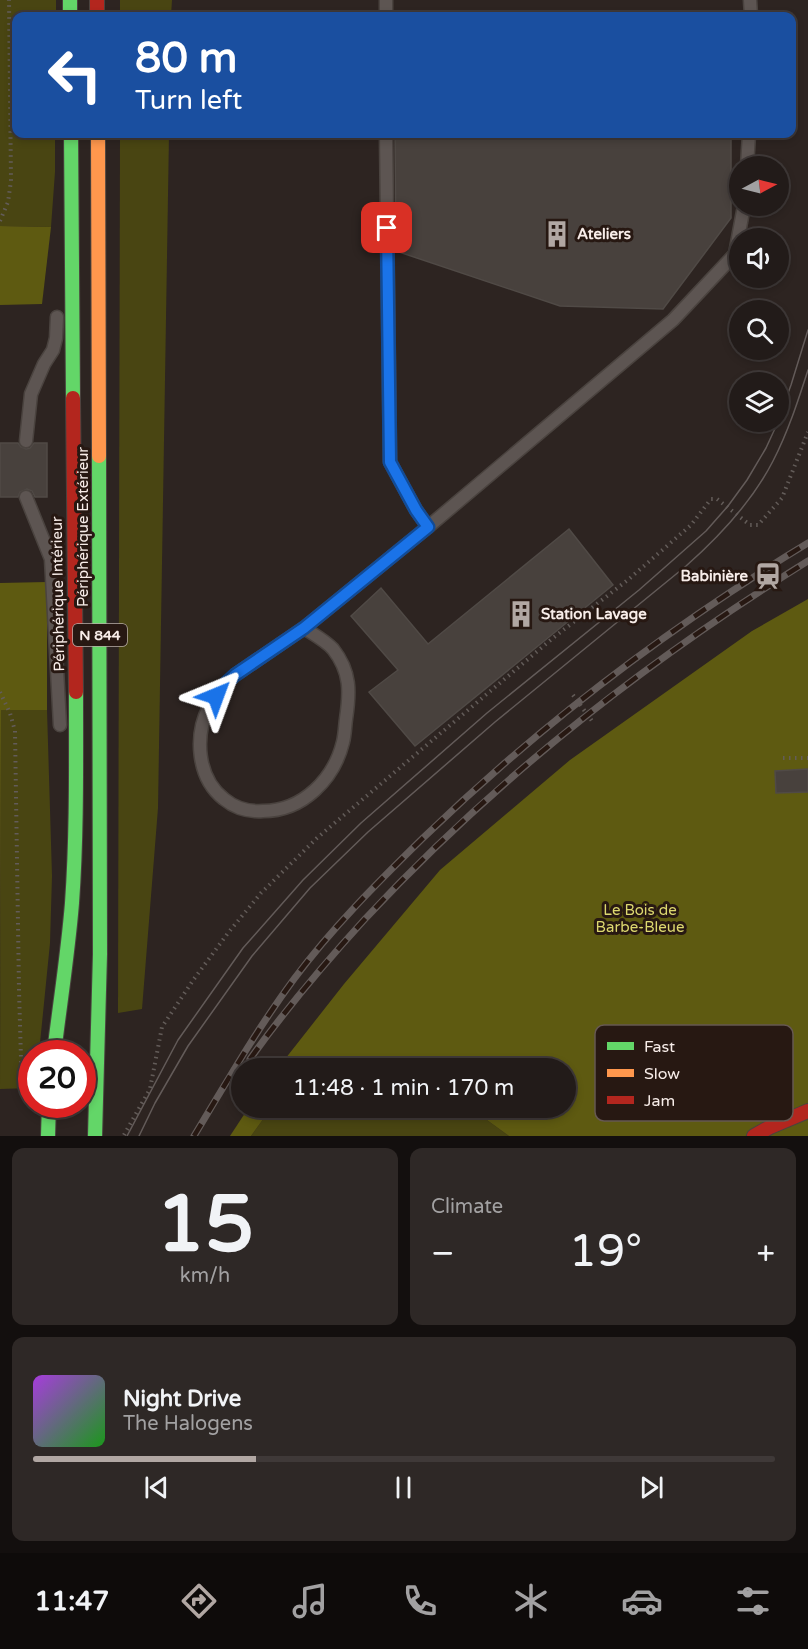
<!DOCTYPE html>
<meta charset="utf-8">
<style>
:root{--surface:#221b19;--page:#2e2826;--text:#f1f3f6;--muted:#a2a1a2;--line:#3f3938;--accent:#b1a7a3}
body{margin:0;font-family:"Varela Round",sans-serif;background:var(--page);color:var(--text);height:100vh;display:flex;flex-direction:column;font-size:22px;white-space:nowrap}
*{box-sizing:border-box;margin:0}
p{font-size:20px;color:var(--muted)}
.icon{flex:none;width:33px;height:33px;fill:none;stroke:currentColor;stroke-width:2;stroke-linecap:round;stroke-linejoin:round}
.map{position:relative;height:1136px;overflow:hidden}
.drawer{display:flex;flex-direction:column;gap:12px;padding:12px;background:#130f0e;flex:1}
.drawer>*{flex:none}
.top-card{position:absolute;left:12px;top:12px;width:784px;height:126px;border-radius:12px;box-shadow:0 3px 9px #0003,0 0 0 2px var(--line);background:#1a4fa0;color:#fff;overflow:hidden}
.needle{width:39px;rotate:83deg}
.tools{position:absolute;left:729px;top:156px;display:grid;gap:12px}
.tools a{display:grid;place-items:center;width:60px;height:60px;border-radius:50%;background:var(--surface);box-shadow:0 3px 9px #0003,0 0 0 2px var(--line);font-size:30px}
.speed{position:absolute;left:18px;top:1040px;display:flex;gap:12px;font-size:30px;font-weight:700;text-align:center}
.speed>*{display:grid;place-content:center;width:78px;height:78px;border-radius:50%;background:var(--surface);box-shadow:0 3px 9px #0003,0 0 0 2px var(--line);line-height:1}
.speed .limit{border:9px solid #d22;background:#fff;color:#111}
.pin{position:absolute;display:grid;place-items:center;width:51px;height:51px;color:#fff;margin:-26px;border-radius:12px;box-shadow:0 3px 9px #0006}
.me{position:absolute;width:66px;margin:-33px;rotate:44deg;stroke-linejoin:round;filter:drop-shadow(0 0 4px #0008)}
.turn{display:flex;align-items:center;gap:21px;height:126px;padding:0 24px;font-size:27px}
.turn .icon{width:78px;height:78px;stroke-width:2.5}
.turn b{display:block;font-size:42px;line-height:51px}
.big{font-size:45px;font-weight:600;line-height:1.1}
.drawer .card{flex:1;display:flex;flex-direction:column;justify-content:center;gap:9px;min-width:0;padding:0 21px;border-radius:12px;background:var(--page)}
.drawer .dial{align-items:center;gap:0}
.dial b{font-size:78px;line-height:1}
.song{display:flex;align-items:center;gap:18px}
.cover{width:72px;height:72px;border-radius:9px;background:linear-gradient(135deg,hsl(280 70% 55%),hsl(120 70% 35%))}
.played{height:6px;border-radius:3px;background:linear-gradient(90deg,var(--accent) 30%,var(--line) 30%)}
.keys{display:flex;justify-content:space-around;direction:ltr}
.heat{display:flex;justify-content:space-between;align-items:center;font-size:33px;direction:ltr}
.drawer .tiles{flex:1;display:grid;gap:12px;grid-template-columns:1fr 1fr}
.card:last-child{grid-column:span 2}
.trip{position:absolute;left:231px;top:1058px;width:345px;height:60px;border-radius:30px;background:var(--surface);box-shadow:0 3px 9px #0003,0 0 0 2px var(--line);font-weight:600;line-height:60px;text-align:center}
.dock{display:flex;height:96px;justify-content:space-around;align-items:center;background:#0e0b0a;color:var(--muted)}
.dock .icon{width:42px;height:42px}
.dock .active{color:var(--accent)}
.dock b{font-size:27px;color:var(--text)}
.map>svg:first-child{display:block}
.green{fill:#494512}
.forest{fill:#5e5a11}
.building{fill:#48413d;stroke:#504a46;stroke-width:1.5}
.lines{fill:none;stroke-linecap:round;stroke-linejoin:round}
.lane-casing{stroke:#4a433f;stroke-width:15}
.fast-casing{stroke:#4a433f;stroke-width:16}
.slow-casing{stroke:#4a433f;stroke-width:16}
.jam-casing{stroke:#4a433f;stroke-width:16}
.path{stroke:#635c59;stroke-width:4;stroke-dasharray:1.5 4.5;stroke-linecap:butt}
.lane{stroke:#5d5552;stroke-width:12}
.fast{stroke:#63d668;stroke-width:14}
.slow{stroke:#ff974d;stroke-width:14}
.jam{stroke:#b3261e;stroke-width:14}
.tram{stroke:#635b59;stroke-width:1.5}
.rail-casing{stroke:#635b59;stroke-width:7}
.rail{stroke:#271812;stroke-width:4.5;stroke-dasharray:14;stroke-linecap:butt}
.route-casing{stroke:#114b97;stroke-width:15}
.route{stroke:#1a73e8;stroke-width:10}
.labels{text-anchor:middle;stroke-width:6;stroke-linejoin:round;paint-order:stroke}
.shield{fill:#271812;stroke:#b9ada8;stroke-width:1.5}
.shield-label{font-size:14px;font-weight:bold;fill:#f8ede9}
.poi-label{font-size:15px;font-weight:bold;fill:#f8ede9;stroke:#271812;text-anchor:start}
.street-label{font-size:15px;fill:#f8ede9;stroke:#271812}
.park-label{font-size:15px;fill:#ddd86f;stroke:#271812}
.key{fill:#271812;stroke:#665852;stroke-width:1.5}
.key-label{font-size:16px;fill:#f8ede9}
</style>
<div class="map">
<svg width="808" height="1136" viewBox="0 0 808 1136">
<rect width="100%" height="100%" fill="#2d2421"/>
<!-- green -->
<g class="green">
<polygon points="0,0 56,0 56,16 16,16 16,134 55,134 55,172 51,227 0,226"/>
<polygon points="120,0 172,0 171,16 120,16"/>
<polygon points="120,134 169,134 158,808 142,1009 118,1013"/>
<polygon points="1,709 47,710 52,876 50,943 39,1053 32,1053 31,1088 0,1089"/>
<polygon points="272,1107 469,1107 509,1136 251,1136"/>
</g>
<!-- forest -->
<g class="forest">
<polygon points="0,226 51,227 42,304 0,305"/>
<polygon points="47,582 47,710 1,710 0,1017 0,583"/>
<polygon points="808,599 808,1136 509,1136 469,1107 566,1107 566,1068 278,1068 344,984 440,870 570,760 752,631"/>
<polygon points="249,1107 272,1107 251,1136 230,1136"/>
</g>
<!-- building -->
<g class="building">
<polygon points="395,134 731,134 731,218 663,309 560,306 396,251"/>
<polygon points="0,443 18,443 21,447 26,449 30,448 34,443 47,443 47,497 35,497 32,491 27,489 20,492 18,497 0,497"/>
<polygon points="569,529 613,585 415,746 369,692 398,670 351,616 381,588 428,644"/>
<polygon points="808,769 808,792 776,793 775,771"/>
</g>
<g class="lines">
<defs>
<g id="lane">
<polyline points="750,0 751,16"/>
<polyline points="386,16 386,0"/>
<polyline points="386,134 390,462 416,510 428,527 673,320 735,254 744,206"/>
<polyline points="747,166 749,134"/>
<polyline points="26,441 31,394 44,364 53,350 56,338 57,317"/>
<polyline points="26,497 51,559 60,725"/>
<path d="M304,628C313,634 326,641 333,649C351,672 350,692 346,719C345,726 345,734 343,742C334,779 303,811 263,811C249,812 235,808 224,799C197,778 194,736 209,707C215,695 225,684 235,675L304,628L428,527"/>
</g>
<g id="fast">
<polyline points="70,0 70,16"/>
<polyline points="71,134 73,398"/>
<path d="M54,1053C60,1003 68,953 72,903C77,833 76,762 76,692"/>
<polyline points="48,1136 49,1104"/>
<polyline points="95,1136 100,954 99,456"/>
</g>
<polyline id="slow" points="98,134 99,456"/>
<g id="jam">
<polyline points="97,0 97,16"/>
<polyline points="73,398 76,692"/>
<polyline points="754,1136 770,1127 808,1111"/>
</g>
</defs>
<!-- lane casing -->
<use href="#lane" class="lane-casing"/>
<!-- fast casing -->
<use href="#fast" class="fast-casing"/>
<!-- slow casing -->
<use href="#slow" class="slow-casing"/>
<!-- jam casing -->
<use href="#jam" class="jam-casing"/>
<!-- path -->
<g class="path">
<polyline points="0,221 8,202 11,181 9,0"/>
<polyline points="0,692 10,713 15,731 19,990 22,1093"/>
<polyline points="573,695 592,721"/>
<polyline points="783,758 808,758"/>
<polyline points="124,1135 150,1089 162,1027 194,979 228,933 261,893 317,838 553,638 629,579 691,525 711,499 717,499 750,525 758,525 782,498 808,432"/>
</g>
<!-- lane -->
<use href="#lane" class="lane"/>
<!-- fast -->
<use href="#fast" class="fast"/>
<!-- slow -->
<use href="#slow" class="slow"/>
<!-- jam -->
<use href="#jam" class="jam"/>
<!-- tram -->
<g class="tram">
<polyline points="778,420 791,385 808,330"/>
<polyline points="127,1136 178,1040 243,948 303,880 361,823 487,713 639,590 706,531 728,506 747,480 766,448 778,422"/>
<path d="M139,1136L155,1103L188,1046L252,956L310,888L368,832L495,722L686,566C720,536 752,502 773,461C788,432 798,401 808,370"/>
</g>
<defs>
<g id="rail">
<path d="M250,1059C285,1010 324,964 365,919C496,778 645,662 808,561"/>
<path d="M194,1136C226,1083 257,1029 294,979C332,928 378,882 423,838C540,725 669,627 808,543"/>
</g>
</defs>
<!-- rail casing -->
<use href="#rail" class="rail-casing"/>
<!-- rail -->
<use href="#rail" class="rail"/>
</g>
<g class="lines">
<defs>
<polyline id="route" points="216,696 225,684 235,675 304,628 428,527 416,510 390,462 387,228"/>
</defs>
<!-- route casing -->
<use href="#route" class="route-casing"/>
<!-- route -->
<use href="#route" class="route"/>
</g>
<!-- icons -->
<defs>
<symbol id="building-bare" viewBox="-9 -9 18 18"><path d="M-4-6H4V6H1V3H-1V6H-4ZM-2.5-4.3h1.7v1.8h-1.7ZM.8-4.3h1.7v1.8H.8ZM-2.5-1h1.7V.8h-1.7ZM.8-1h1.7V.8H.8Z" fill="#b1a7a3" stroke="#271812" stroke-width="2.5" paint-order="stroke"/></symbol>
<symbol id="station-bare" viewBox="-9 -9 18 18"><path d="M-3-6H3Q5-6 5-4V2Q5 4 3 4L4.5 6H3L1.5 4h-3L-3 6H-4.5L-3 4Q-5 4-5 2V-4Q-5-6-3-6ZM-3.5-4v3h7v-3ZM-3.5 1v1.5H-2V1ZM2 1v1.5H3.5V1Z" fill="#b1a7a3" stroke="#271812" stroke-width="2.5" paint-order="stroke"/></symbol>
</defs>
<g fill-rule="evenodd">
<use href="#building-bare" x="538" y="215" width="38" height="38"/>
<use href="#station-bare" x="749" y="557" width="38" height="38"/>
<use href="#building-bare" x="502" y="595" width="38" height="38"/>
</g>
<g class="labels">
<!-- shield labels -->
<rect class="shield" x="73" y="624" width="54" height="22" rx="4.5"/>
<g class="shield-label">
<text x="100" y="640">N 844</text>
</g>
<!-- poi labels -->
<g class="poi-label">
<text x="577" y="239">Ateliers</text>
<text x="748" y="581" text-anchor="end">Babinière</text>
<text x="541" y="619">Station Lavage</text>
</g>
<!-- street labels -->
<g class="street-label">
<text transform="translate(83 527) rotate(-90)" y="5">Périphérique Extérieur</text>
<text transform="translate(58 594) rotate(-91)" y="5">Périphérique Intérieur</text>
</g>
<!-- park labels -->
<g class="park-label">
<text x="640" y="915">Le Bois de<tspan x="640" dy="17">Barbe-Bleue</tspan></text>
</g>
</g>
<!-- legend -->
<rect x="595" y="1025" width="198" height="96" rx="9" class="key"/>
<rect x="607" y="1042" width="27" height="8" fill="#63d668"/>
<rect x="607" y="1069" width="27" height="8" fill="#ff974d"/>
<rect x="607" y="1096" width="27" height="8" fill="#b3261e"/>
<g class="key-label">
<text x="644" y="1052">Fast</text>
<text x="644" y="1079">Slow</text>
<text x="644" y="1106">Jam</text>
</g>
</svg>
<div class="tools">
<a><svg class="needle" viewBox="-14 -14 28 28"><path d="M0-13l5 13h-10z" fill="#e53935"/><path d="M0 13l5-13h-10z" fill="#a2a1a2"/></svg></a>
<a><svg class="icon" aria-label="sound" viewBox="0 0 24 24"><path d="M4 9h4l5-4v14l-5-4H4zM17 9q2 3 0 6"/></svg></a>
<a><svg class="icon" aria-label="search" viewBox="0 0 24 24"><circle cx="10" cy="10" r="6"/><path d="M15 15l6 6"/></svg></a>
<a><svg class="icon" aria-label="layers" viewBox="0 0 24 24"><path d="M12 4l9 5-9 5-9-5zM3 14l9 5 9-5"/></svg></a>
</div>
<div class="speed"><div class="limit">20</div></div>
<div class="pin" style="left:387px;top:228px;background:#d93025"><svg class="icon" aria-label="arrive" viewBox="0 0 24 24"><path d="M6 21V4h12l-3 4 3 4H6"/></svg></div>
<svg class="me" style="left:216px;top:696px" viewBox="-20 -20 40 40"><path d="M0-17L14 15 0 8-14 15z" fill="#1a73e8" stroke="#fff" stroke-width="4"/></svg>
<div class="trip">11:48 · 1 min · 170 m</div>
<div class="top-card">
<div class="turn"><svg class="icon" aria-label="left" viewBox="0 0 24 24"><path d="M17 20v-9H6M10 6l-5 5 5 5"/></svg><div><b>80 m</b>Turn left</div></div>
</div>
</div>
<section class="drawer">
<div class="tiles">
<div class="card dial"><b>15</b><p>km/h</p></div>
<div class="card"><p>Climate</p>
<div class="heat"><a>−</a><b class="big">19°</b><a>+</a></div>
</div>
<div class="card">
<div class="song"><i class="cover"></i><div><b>Night Drive</b><p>The Halogens</p></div></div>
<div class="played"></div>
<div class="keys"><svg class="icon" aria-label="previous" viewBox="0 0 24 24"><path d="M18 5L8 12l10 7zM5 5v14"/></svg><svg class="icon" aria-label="pause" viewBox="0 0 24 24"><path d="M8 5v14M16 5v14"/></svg><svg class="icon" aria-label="next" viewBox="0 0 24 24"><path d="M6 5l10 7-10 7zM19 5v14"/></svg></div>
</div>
</div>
</section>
<nav class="dock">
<b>11:47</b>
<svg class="icon active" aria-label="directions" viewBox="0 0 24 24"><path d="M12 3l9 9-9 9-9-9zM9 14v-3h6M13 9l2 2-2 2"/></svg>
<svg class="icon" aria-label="music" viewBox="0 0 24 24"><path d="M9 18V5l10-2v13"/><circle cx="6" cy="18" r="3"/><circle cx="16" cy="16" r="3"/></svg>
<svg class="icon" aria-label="phone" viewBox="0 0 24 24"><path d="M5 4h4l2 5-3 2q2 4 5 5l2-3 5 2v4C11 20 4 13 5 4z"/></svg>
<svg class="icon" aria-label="climate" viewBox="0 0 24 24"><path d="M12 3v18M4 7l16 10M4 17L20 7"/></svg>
<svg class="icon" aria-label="car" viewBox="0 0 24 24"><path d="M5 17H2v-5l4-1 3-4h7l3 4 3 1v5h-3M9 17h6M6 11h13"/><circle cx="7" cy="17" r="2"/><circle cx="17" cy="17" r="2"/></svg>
<svg class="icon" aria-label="filters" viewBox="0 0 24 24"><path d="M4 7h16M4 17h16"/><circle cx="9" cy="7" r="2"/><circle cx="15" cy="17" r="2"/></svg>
</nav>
